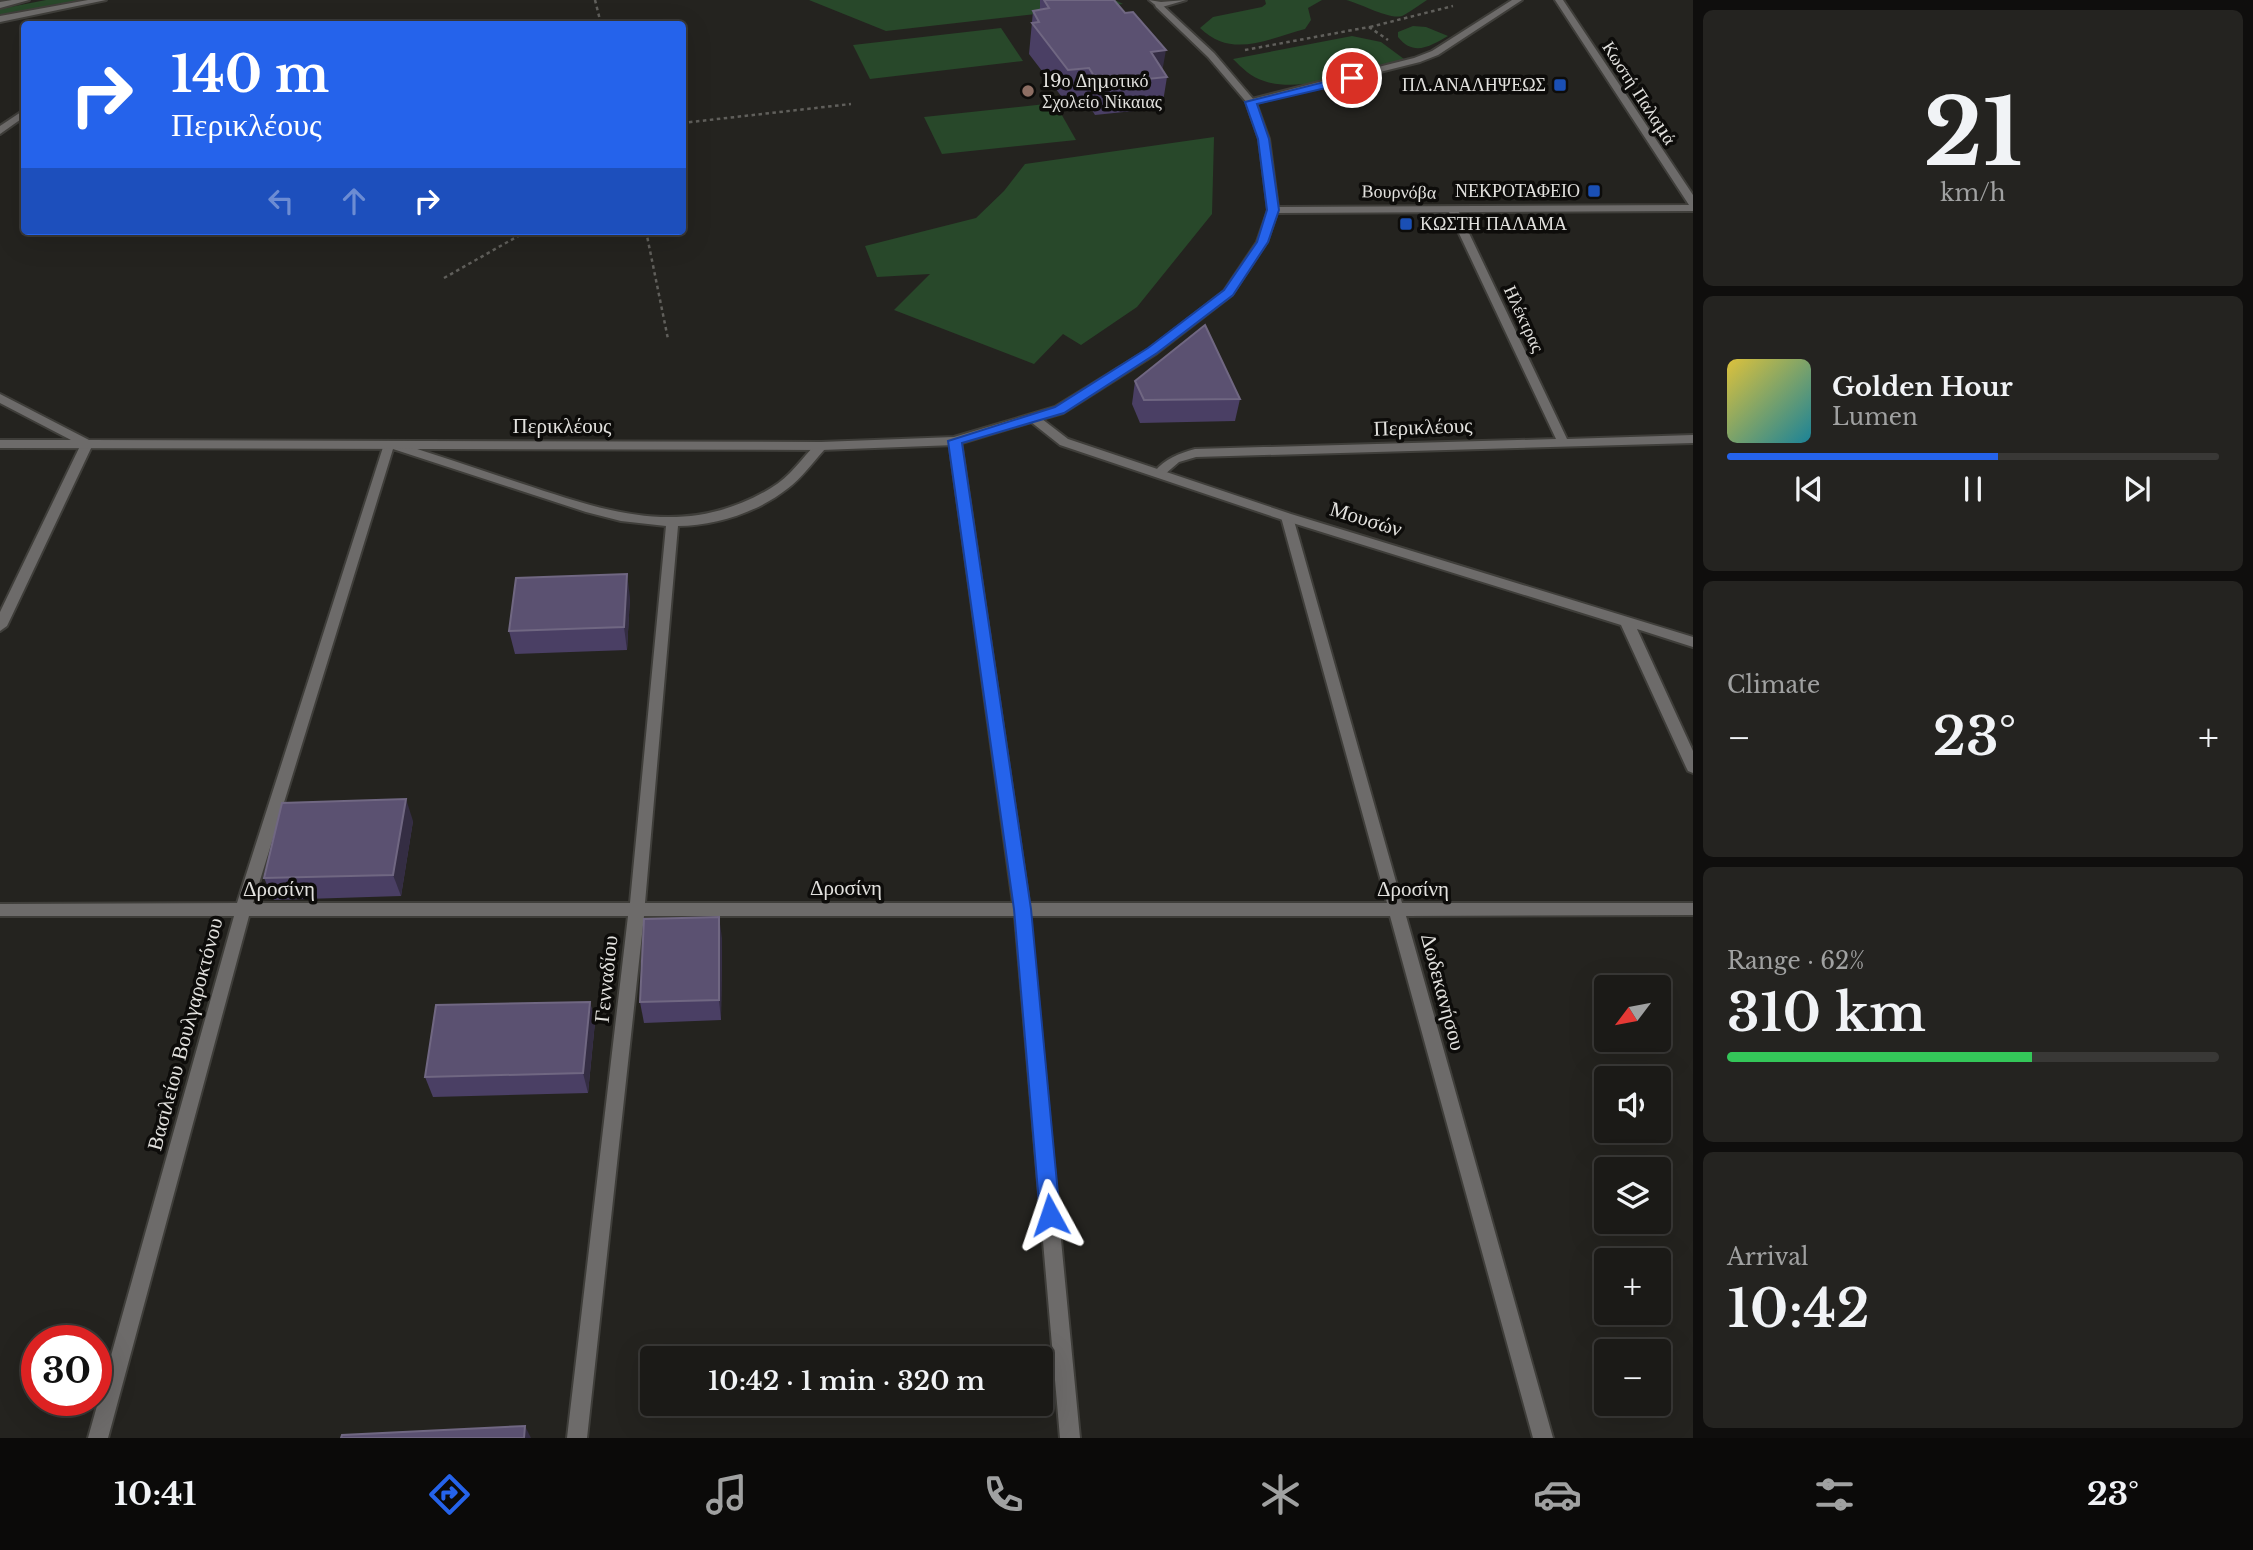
<!DOCTYPE html>
<meta charset="utf-8">
<style>
:root{--surface:#1b1a17;--page:#242320;--text:#f1f3f6;--muted:#a0a1a1;--line:#393836;--accent:#2563eb}
body{margin:0;font-family:"Libre Baskerville",serif;background:var(--page);color:var(--text);height:100vh;display:flex;flex-direction:column;font-size:26px;white-space:nowrap}
*{box-sizing:border-box;margin:0}
p{font-size:23px;color:var(--muted)}
.icon{flex:none;width:38px;height:38px;fill:none;stroke:currentColor;stroke-width:2;stroke-linecap:round;stroke-linejoin:round}
.map{position:relative;flex:1;overflow:hidden}
.side{display:flex;flex-direction:column;gap:10px;padding:10px;background:#0f0e0d;width:560px}
.side>*{flex:none}
.guide{position:absolute;left:21px;top:21px;width:665px;height:214px;border-radius:7px;box-shadow:0 7px 28px #0002,0 0 0 2px var(--line);background:#2563eb;color:#fff;overflow:hidden}
.needle{width:46px;rotate:238deg}
.buttons{position:absolute;left:1594px;top:975px;display:grid;gap:14px}
.buttons a{display:grid;place-items:center;width:77px;height:77px;border-radius:7px;background:var(--surface);box-shadow:0 7px 28px #0002,0 0 0 2px var(--line);font-size:35px}
.speed{position:absolute;left:21px;top:1325px;display:flex;gap:14px;font-size:35px;font-weight:700;text-align:center}
.speed>*{display:grid;place-content:center;width:91px;height:91px;border-radius:50%;background:var(--surface);box-shadow:0 7px 28px #0002,0 0 0 2px var(--line);line-height:1}
.speed .limit{border:10px solid #d22;background:#fff;color:#111}
.pin{position:absolute;display:grid;place-items:center;width:60px;height:60px;color:#fff;margin:-30px;border:4px solid #fff;border-radius:50%;box-shadow:0 2px 7px #0007}
.me{position:absolute;width:77px;margin:-38px;rotate:355deg;stroke-linejoin:round;filter:drop-shadow(0 0 5px #0008)}
.turn{display:flex;align-items:center;gap:24px;height:147px;padding:0 35px;font-size:32px}
.turn .icon{width:91px;height:91px;stroke-width:2.5}
.turn b{display:block;font-size:49px;line-height:60px}
.lanes{display:flex;align-items:center;height:66px;padding:0 35px;background:#0003;justify-content:center;gap:35px;direction:ltr}
.lanes .off{opacity:.35}
.big{font-size:52px;font-weight:600;line-height:1.1}
.side .tile{flex:1;display:flex;flex-direction:column;justify-content:center;gap:10px;min-width:0;padding:0 24px;border-radius:10px;background:var(--page)}
.side .dial{align-items:center;gap:0}
.dial b{font-size:91px;line-height:1}
.song{display:flex;align-items:center;gap:21px}
.cover{width:84px;height:84px;border-radius:10px;background:linear-gradient(135deg,hsl(50 70% 55%),hsl(190 70% 35%))}
.played{height:7px;border-radius:4px;background:linear-gradient(90deg,var(--accent) 55%,var(--line) 55%)}
.keys{display:flex;justify-content:space-around;direction:ltr}
.heat{display:flex;justify-content:space-between;align-items:center;font-size:38px;direction:ltr}
.charge{height:10px;border-radius:5px;background:linear-gradient(90deg,#34c759 62%,var(--line) 0)}
.trip{position:absolute;left:640px;top:1346px;width:413px;height:70px;border-radius:7px;background:var(--surface);box-shadow:0 7px 28px #0002,0 0 0 2px var(--line);font-weight:600;line-height:70px;text-align:center}
.menu{display:flex;height:112px;justify-content:space-around;align-items:center;background:#0b0a09;color:var(--muted)}
.menu .icon{width:49px;height:49px}
.menu .selected{color:var(--accent)}
.menu b{font-size:32px;color:var(--text)}
main{display:flex;flex:1;min-height:0}
.map>svg:first-child{display:block}
.green{fill:#28482a}
.lines{fill:none;stroke-linecap:round;stroke-linejoin:round}
.service-casing{stroke:#3f3e3a;stroke-width:4}
.pedestrian-casing{stroke:#3f3e3a;stroke-width:4}
.minor-casing{stroke:#3f3e3a;stroke-width:4}
.tertiary-casing{stroke:#3f3e3a;stroke-width:4}
.path{stroke:#605f5b;stroke-width:2.5;stroke-dasharray:3.5 3.5;stroke-linecap:butt}
.service{fill:#6d6b6a;fill-rule:evenodd}
.pedestrian{fill:#6d6b6a;fill-rule:evenodd}
.minor{fill:#6d6b6a;fill-rule:evenodd}
.tertiary{fill:#6d6b6a;fill-rule:evenodd}
.wall{fill:#4a3f64}
.shaded-wall{fill:#342d43}
.building{fill:#5b5171;stroke:#706782;stroke-width:2}
.route{fill:#2563eb;stroke:#184099;stroke-width:2}
.transit-dot{fill:#1a4fb4;stroke:#0d0c0a;stroke-width:2.5}
.education-dot{fill:#8d6e63;stroke:#0d0c0a;stroke-width:2.5}
.labels{text-anchor:middle;stroke-width:7;stroke-linejoin:round;paint-order:stroke}
.far-poi-label{font-size:18px;fill:#e2e1de;stroke:#0d0c0a;text-anchor:start}
.far-street-label{font-size:18px;fill:#e2e1de;stroke:#0d0c0a}
.street-label{font-size:21px;fill:#e2e1de;stroke:#0d0c0a}
</style>
<main>
<div class="map">
<svg width="1693" height="1438" viewBox="0 0 1693 1438">
<rect width="100%" height="100%" fill="#24231f"/>
<!-- green -->
<g class="green">
<polygon points="46,0 88,0 0,16 0,9"/>
<polygon points="809,0 1115,0 1123,4 886,31"/>
<path d="M1265,0H1322L1308,8L1311,20L1305,29C1267,39 1232,59 1200,28L1213,17L1262,7L1266,4Z"/>
<path d="M1346,0H1427C1419,5 1411,11 1404,15C1393,22 1360,3 1346,0Z"/>
<path d="M1413,26L1426,27L1448,36C1430,46 1414,57 1398,37V32Z"/>
<polygon points="1001,28 1023,61 870,79 853,45"/>
<path d="M1352,36L1381,42L1404,59C1366,70 1302,94 1264,81C1251,77 1242,68 1233,59Z"/>
<polygon points="1055,103 1076,140 942,154 924,117"/>
<polygon points="1214,137 1212,214 1137,307 1081,345 1063,334 1034,364 894,310 930,274 877,277 865,246 976,218 1004,191 1025,164"/>
</g>
<g class="lines">
<defs>
<polygon id="service" points="24,110 24,117 0,134 0,126"/>
<polygon id="pedestrian" points="1159,2 1214,53 1254,100 1254,104 1248,104 1208,57 1156,7 1155,5"/>
<g id="minor">
<path d="M1453,207L1458,210L1567,439L1693,435V443L1196,457L1179,462L1164,475H1156L1154,472C1166,458 1178,454 1195,449L1556,439L1448,210Z"/>
<path d="M955,437L961,441L1029,903H1387L1281,517L1287,513L1293,517L1402,903H1693V915L1406,916L1553,1438H1533L1390,916H1030L1080,1438H1060L1015,916H644L587,1438H567L628,916H249L108,1438H88L234,916H0V904L237,903L385,441H393C436,455 478,469 520,483C608,512 685,540 771,488C790,477 802,458 817,443H825V449C813,462 802,478 787,489C758,512 715,526 678,526L645,903H1013L949,441ZM393,449L586,512L621,521L666,526L630,903H253Z"/>
<polygon points="87,440 93,444 7,626 0,631 0,612 81,444"/>
</g>
<g id="tertiary">
<polygon points="12,0 29,0 0,8 0,2"/>
<polygon points="88,0 106,0 0,22 0,16"/>
<polygon points="1149,0 1161,2 1186,0 1159,8"/>
<polygon points="1512,0 1522,0 1438,55 1420,62 1256,103 1269,139 1278,207 1689,205 1555,0 1563,0 1693,195 1693,211 1277,213 1267,242 1232,295 1157,353 1063,413 1042,419 1068,439 1291,514 1693,637 1693,647 1637,629 1693,751 1693,773 1688,771 1686,767 1621,625 1283,520 1060,445 1031,422 955,445 821,450 0,448 0,440 71,440 0,403 0,394 89,440 821,442 954,437 1055,407 1149,349 1224,291 1257,242 1268,210 1259,139 1246,102 1248,100 1414,58 1432,51"/>
</g>
</defs>
<!-- service casing -->
<use href="#service" class="service-casing"/>
<!-- pedestrian casing -->
<use href="#pedestrian" class="pedestrian-casing"/>
<!-- minor casing -->
<use href="#minor" class="minor-casing"/>
<!-- tertiary casing -->
<use href="#tertiary" class="tertiary-casing"/>
<!-- path -->
<g class="path">
<polyline points="595,0 601,24"/>
<polyline points="1370,27 1453,6"/>
<polyline points="1245,50 1369,27 1388,40"/>
<polyline points="682,123 851,104"/>
<polyline points="646,231 668,339"/>
<polyline points="444,278 527,231"/>
</g>
<!-- service -->
<use href="#service" class="service"/>
<!-- pedestrian -->
<use href="#pedestrian" class="pedestrian"/>
<!-- minor -->
<use href="#minor" class="minor"/>
<!-- tertiary -->
<use href="#tertiary" class="tertiary"/>
</g>
<!-- wall -->
<g class="wall">
<polygon points="1040,0 1114,0 1167,77 1162,108 1095,115 1085,99 1065,101 1029,54 1033,11 1040,10"/>
<polygon points="1135,381 1240,399 1235,421 1140,423 1132,404"/>
<polygon points="630,597 627,650 515,654 509,631"/>
<polygon points="413,821 401,896 274,900 264,878"/>
<polygon points="722,938 721,1020 644,1023 640,1002"/>
<polygon points="590,1002 595,1022 588,1093 433,1097 425,1077"/>
</g>
<!-- shaded-wall -->
<g class="shaded-wall">
<polygon points="1166,50 1161,78 1151,52"/>
<polygon points="627,574 630,597 627,650 624,627"/>
<polygon points="406,799 413,821 401,896 393,875"/>
<polygon points="719,917 722,938 721,1020 719,1000"/>
<polygon points="590,1002 595,1022 588,1093 583,1073"/>
<polygon points="525,1426 531,1438 524,1438"/>
</g>
<!-- building -->
<g class="building">
<polygon points="1044,0 1114,0 1125,13 1133,12 1166,50 1151,52 1167,77 1099,84 1089,68 1068,70 1032,23 1039,22 1033,11 1049,8"/>
<polygon points="1205,325 1240,399 1144,400 1135,381"/>
<polygon points="627,574 624,627 509,631 516,578"/>
<polygon points="406,799 393,875 264,878 282,803"/>
<polygon points="719,917 719,1000 640,1002 644,919"/>
<polygon points="590,1002 583,1073 425,1077 436,1005"/>
<polygon points="525,1426 524,1438 341,1438 342,1435"/>
</g>
<!-- route -->
<polygon class="route" points="1352,75 1356,76 1356,81 1257,104 1269,139 1279,210 1268,242 1233,295 1157,353 1064,413 962,443 1031,909 1060,1215 1057,1222 1050,1225 1043,1222 1040,1215 1014,909 948,441 1055,407 1148,348 1224,290 1257,242 1267,210 1258,139 1245,102"/>
<!-- markers -->
<g class="transit-dot">
<rect x="1553" y="78" width="14" height="14" rx="3.5"/>
<rect x="1587" y="184" width="14" height="14" rx="3.5"/>
<rect x="1399" y="217" width="14" height="14" rx="3.5"/>
</g>
<circle class="education-dot" cx="1028" cy="91" r="7"/>
<g class="labels">
<!-- far-poi labels -->
<g class="far-poi-label">
<text x="1042" y="87">19ο Δημοτικό<tspan x="1042" dy="21">Σχολείο Νίκαιας</tspan></text>
<text x="1546" y="91" text-anchor="end">ΠΛ.ΑΝΑΛΗΨΕΩΣ</text>
<text x="1580" y="197" text-anchor="end">ΝΕΚΡΟΤΑΦΕΙΟ</text>
<text x="1420" y="230">ΚΩΣΤΗ ΠΑΛΑΜΑ</text>
</g>
<!-- far-street labels -->
<g class="far-street-label">
<text transform="translate(1639 93) rotate(57)" y="6">Κωστή Παλαμά</text>
<text transform="translate(1399 192) rotate(1)" y="6">Βουρνόβα</text>
<text transform="translate(1524 319) rotate(65)" y="6">Ηλέκτρας</text>
</g>
<!-- street labels -->
<g class="street-label">
<text x="562" y="433">Περικλέους</text>
<text transform="translate(1423 427) rotate(-2)" y="7">Περικλέους</text>
<text transform="translate(1366 519) rotate(17)" y="7">Μουσών</text>
<text x="846" y="895">Δροσίνη</text>
<text x="279" y="896">Δροσίνη</text>
<text x="1413" y="896">Δροσίνη</text>
<text transform="translate(606 979) rotate(-84)" y="7">Γενναδίου</text>
<text transform="translate(1443 992) rotate(75)" y="7">Δωδεκανήσου</text>
<text transform="translate(185 1034) rotate(-75)" y="7">Βασιλείου Βουλγαροκτόνου</text>
</g>
</g>
</svg>
<div class="buttons">
<a><svg class="needle" viewBox="-14 -14 28 28"><path d="M0-13l5 13h-10z" fill="#e53935"/><path d="M0 13l5-13h-10z" fill="#a0a1a1"/></svg></a>
<a><svg class="icon" aria-label="sound" viewBox="0 0 24 24"><path d="M4 9h4l5-4v14l-5-4H4zM17 9q2 3 0 6"/></svg></a>
<a><svg class="icon" aria-label="layers" viewBox="0 0 24 24"><path d="M12 4l9 5-9 5-9-5zM3 14l9 5 9-5"/></svg></a>
<a>+</a>
<a>−</a>
</div>
<div class="speed"><div class="limit">30</div></div>
<div class="pin" style="left:1352px;top:78px;background:#d93025"><svg class="icon" aria-label="arrive" viewBox="0 0 24 24"><path d="M6 21V4h12l-3 4 3 4H6"/></svg></div>
<svg class="me" style="left:1050px;top:1215px" viewBox="-20 -20 40 40"><path d="M0-17L14 15 0 8-14 15z" fill="#2563eb" stroke="#fff" stroke-width="4"/></svg>
<div class="trip">10:42 · 1 min · 320 m</div>
<div class="guide">
<div class="turn"><svg class="icon" aria-label="right" viewBox="0 0 24 24"><path d="M7 20v-9h11M14 6l5 5-5 5"/></svg><div><b>140 m</b>Περικλέους</div></div>
<div class="lanes"><svg class="icon off" aria-label="left" viewBox="0 0 24 24"><path d="M17 20v-9H6M10 6l-5 5 5 5"/></svg><svg class="icon off" aria-label="ahead" viewBox="0 0 24 24"><path d="M12 20V5M6 11l6-6 6 6"/></svg><svg class="icon" aria-label="right" viewBox="0 0 24 24"><path d="M7 20v-9h11M14 6l5 5-5 5"/></svg></div>
</div>
</div>
<section class="side">
<div class="tile dial"><b>21</b><p>km/h</p></div>
<div class="tile">
<div class="song"><i class="cover"></i><div><b>Golden Hour</b><p>Lumen</p></div></div>
<div class="played"></div>
<div class="keys"><svg class="icon" aria-label="previous" viewBox="0 0 24 24"><path d="M18 5L8 12l10 7zM5 5v14"/></svg><svg class="icon" aria-label="pause" viewBox="0 0 24 24"><path d="M8 5v14M16 5v14"/></svg><svg class="icon" aria-label="next" viewBox="0 0 24 24"><path d="M6 5l10 7-10 7zM19 5v14"/></svg></div>
</div>
<div class="tile"><p>Climate</p>
<div class="heat"><a>−</a><b class="big">23°</b><a>+</a></div>
</div>
<div class="tile"><p>Range · 62%</p><b class="big">310 km</b><div class="charge"></div></div>
<div class="tile"><p>Arrival</p><b class="big">10:42</b></div>
</section>
</main>
<nav class="menu">
<b>10:41</b>
<svg class="icon selected" aria-label="directions" viewBox="0 0 24 24"><path d="M12 3l9 9-9 9-9-9zM9 14v-3h6M13 9l2 2-2 2"/></svg>
<svg class="icon" aria-label="music" viewBox="0 0 24 24"><path d="M9 18V5l10-2v13"/><circle cx="6" cy="18" r="3"/><circle cx="16" cy="16" r="3"/></svg>
<svg class="icon" aria-label="phone" viewBox="0 0 24 24"><path d="M5 4h4l2 5-3 2q2 4 5 5l2-3 5 2v4C11 20 4 13 5 4z"/></svg>
<svg class="icon" aria-label="climate" viewBox="0 0 24 24"><path d="M12 3v18M4 7l16 10M4 17L20 7"/></svg>
<svg class="icon" aria-label="car" viewBox="0 0 24 24"><path d="M5 17H2v-5l4-1 3-4h7l3 4 3 1v5h-3M9 17h6M6 11h13"/><circle cx="7" cy="17" r="2"/><circle cx="17" cy="17" r="2"/></svg>
<svg class="icon" aria-label="filters" viewBox="0 0 24 24"><path d="M4 7h16M4 17h16"/><circle cx="9" cy="7" r="2"/><circle cx="15" cy="17" r="2"/></svg>
<b>23°</b>
</nav>
